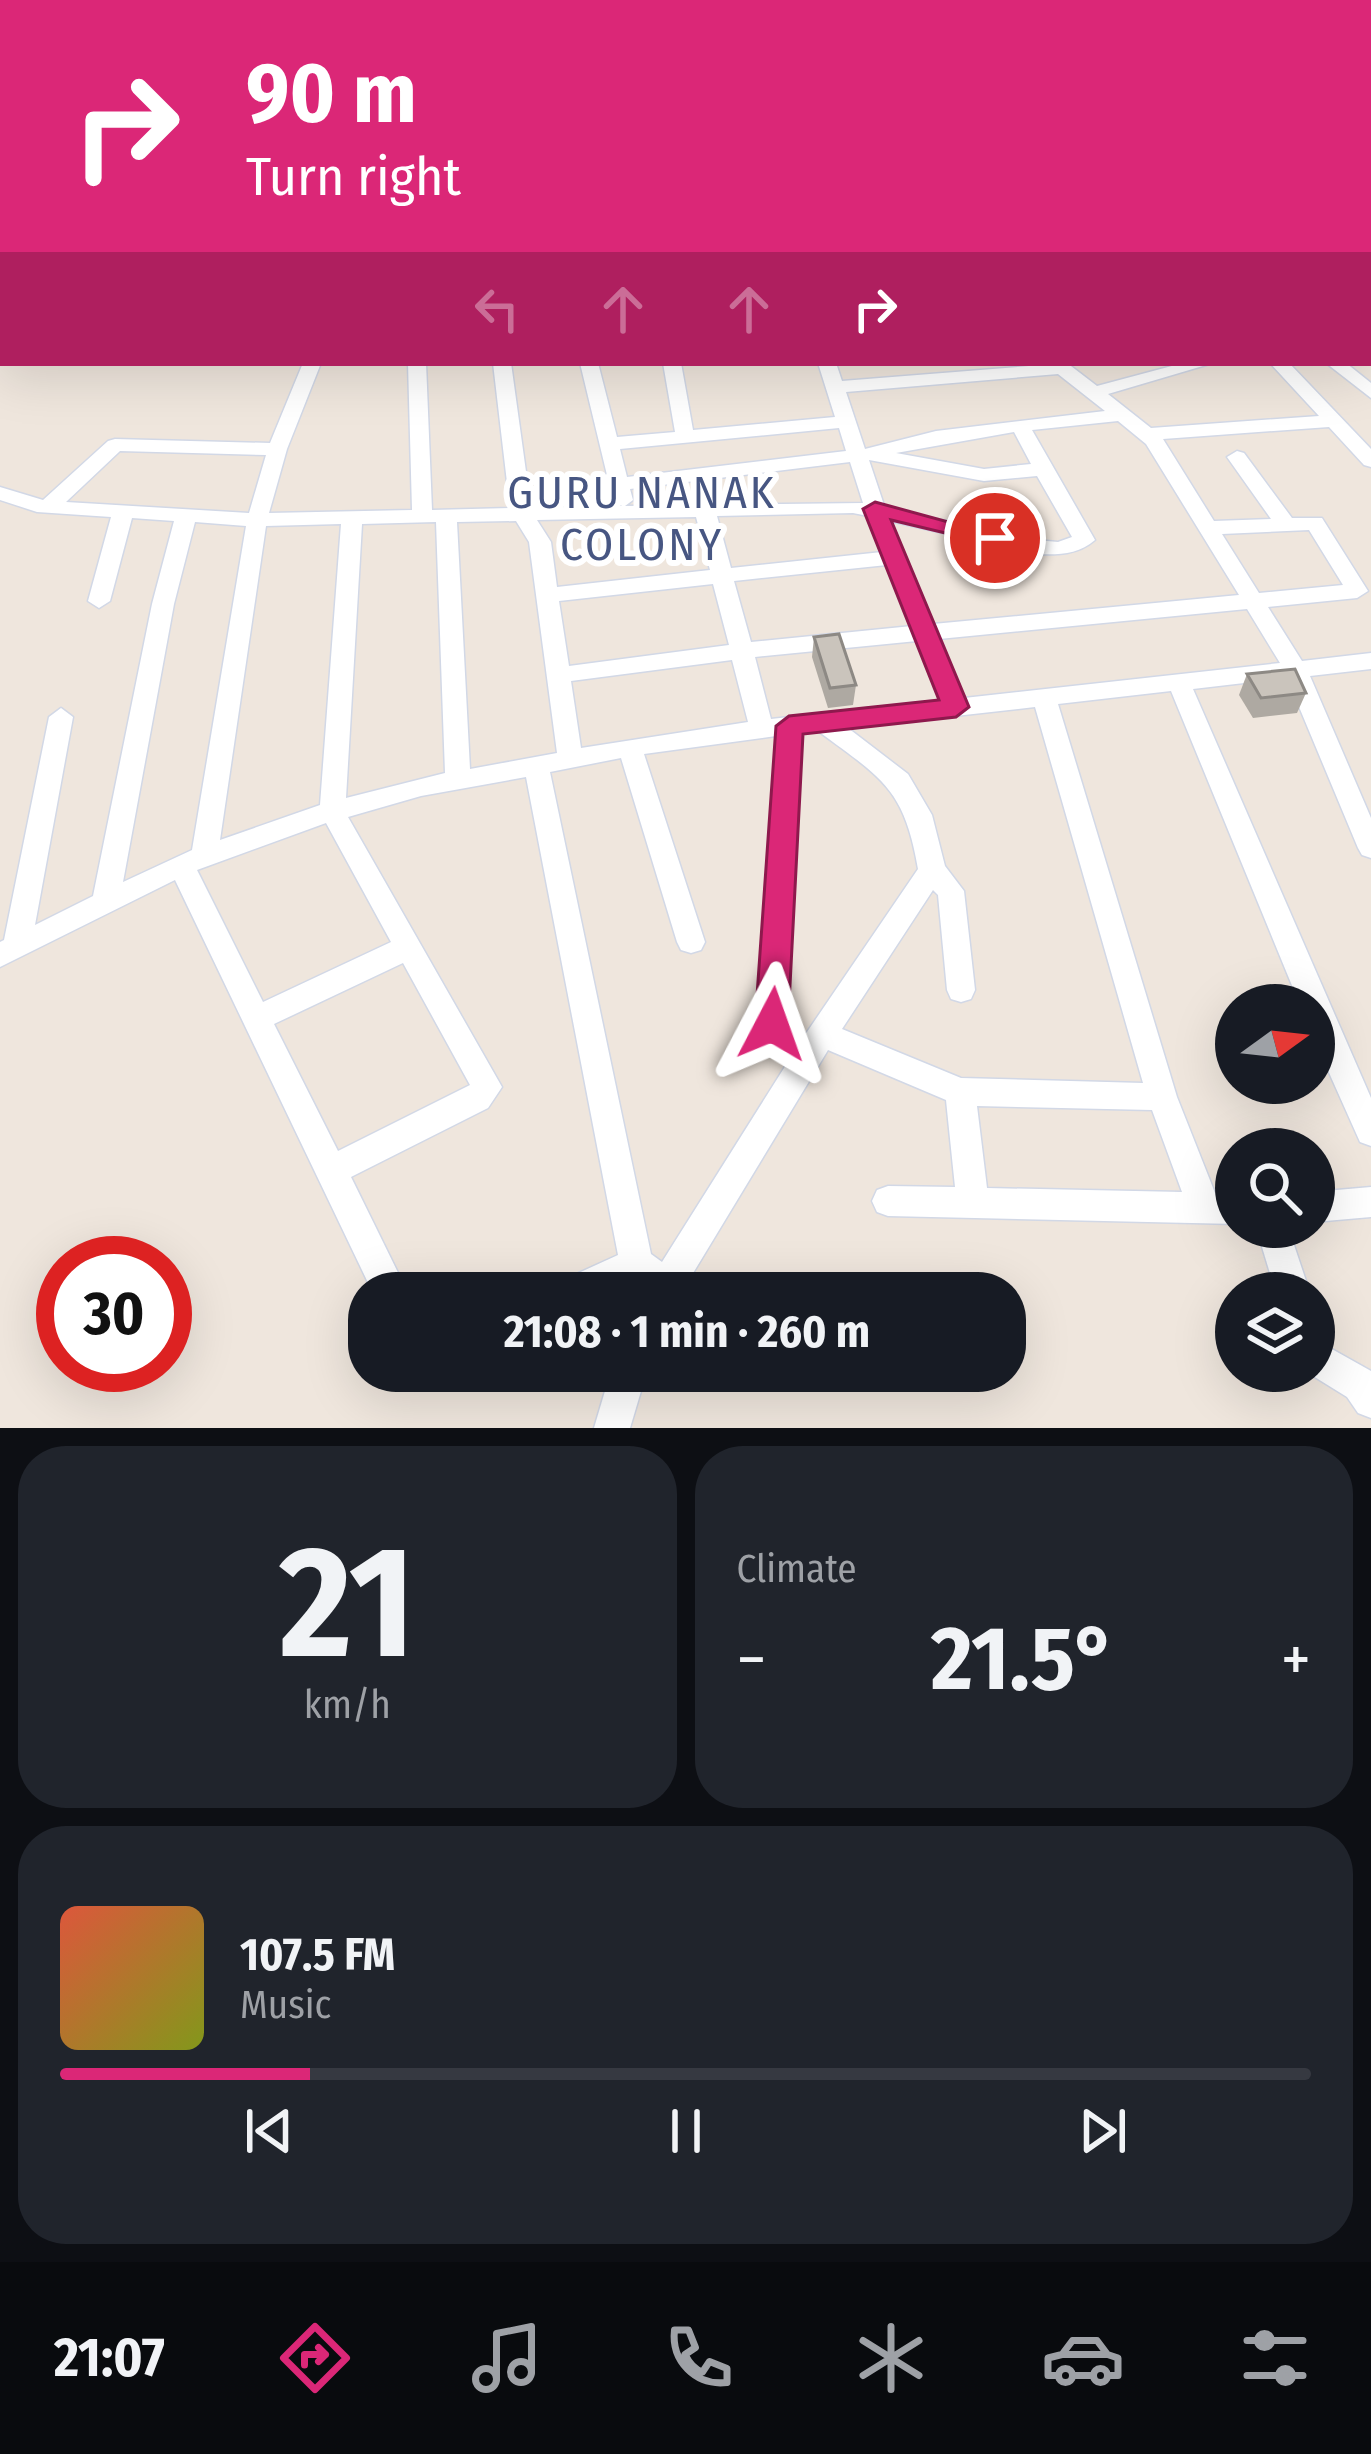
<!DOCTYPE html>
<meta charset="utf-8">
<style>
:root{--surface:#171b24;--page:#20242c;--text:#f1f3f6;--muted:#9ea1a6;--line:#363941;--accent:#db2777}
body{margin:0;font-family:"Fira Sans Condensed",sans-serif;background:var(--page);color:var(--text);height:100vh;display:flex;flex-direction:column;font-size:45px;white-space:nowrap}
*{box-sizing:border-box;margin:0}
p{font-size:39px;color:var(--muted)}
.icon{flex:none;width:66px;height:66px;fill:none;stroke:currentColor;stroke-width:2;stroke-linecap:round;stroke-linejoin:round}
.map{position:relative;height:1428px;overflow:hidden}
.drawer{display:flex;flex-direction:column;gap:18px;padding:18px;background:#0d0f14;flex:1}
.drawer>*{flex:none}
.banner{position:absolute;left:0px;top:0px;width:1371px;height:366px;box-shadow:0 12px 48px #0002;background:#db2777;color:#fff;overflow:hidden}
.needle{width:78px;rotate:75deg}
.fabs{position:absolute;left:1215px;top:984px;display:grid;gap:24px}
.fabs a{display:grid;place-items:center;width:120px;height:120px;border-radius:50%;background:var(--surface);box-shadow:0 12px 48px #0002;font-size:60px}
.speed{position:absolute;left:36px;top:1236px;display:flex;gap:24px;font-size:60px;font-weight:700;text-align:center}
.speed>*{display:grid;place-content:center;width:156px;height:156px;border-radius:50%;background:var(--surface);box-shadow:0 12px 48px #0002;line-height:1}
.speed .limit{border:18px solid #d22;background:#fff;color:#111}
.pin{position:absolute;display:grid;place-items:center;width:102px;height:102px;color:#fff;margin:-51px;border:6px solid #fff;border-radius:50%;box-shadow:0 3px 12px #0007}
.me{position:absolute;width:132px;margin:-66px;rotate:4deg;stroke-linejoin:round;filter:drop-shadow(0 0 9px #0008)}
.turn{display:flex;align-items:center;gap:42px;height:252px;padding:0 48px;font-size:54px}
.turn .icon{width:156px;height:156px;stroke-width:2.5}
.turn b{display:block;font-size:84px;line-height:102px}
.lanes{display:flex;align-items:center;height:114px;padding:0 48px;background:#0003;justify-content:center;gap:60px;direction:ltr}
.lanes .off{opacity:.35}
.big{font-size:90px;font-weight:700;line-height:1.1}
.drawer .tile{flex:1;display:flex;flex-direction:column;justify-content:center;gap:18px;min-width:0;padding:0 42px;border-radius:48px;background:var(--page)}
.drawer .dial{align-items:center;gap:0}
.dial b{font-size:156px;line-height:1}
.song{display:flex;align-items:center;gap:36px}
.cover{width:144px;height:144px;border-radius:18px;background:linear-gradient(135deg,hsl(10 70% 55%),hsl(70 70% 35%))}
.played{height:12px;border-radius:6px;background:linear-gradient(90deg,var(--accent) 20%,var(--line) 20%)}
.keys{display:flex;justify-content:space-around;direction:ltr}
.heat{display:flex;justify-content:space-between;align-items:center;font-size:66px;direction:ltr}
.drawer .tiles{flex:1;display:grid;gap:18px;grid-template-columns:1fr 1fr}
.tile:last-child{grid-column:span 2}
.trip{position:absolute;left:348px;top:1272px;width:678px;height:120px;border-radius:48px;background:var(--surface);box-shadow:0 12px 48px #0002;font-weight:700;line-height:120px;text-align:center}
.menu{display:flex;height:192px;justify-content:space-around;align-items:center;background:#090b0e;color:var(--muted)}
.menu .icon{width:84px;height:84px}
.menu .active{color:var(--accent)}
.menu b{font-size:54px;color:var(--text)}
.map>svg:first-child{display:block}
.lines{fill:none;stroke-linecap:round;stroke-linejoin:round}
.stream{stroke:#67defa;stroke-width:4.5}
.minor-casing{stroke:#d2d8e6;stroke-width:3}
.major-casing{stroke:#c8c8c8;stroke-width:3}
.highway-casing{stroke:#c8c8c8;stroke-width:3}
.minor{fill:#fff;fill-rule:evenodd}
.major{fill:#fec953;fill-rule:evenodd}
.highway{fill:#ff9458;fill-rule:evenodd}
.wall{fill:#aea9a2}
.building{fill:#cac4bc;stroke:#8d8984;stroke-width:3}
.route{fill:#db2777;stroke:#8e194d;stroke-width:3}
.labels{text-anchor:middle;stroke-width:12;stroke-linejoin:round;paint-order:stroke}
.quarter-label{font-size:45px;letter-spacing:3px;fill:#475682;stroke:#fff}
</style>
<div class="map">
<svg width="1371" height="1428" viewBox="0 0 1371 1428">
<rect width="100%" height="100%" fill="#efe6dd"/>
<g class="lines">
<!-- stream -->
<polyline class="stream" points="1030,0 1038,3"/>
<defs>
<g id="minor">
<polygon points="1295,0 1310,0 1312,3 1297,3"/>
<polygon points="1357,0 1371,0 1371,9 1368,3"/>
<polygon points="1368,40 1371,41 1371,50 1368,49"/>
<rect x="0" y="87" width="3" height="8"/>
<rect x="0" y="138" width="3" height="8"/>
<polygon points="3,191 3,201 0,202 0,192"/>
<polygon points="1368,228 1371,229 1371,242 1368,241"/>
<rect x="1368" y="332" width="3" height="12"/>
<path d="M303,363H321L287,449L269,513L412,510L408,363H426L432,510L510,508L493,363H511L531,508L622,506L613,500L580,363H598L617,437L675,432L663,363H681L693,430L835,417L818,363H836L842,381L1067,363L1097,386L1183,363H1213L1108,394L1151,428L1319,416L1270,363H1289L1371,449V467L1364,465L1329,427L1163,439L1214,521L1271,519L1227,457L1237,451L1244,453L1292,518H1322L1368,591L1357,598L1268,607L1302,661L1371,653V669L1310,676L1371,818V858L1362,855L1358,848L1287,678L1193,689L1371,1098V1146L1360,1142L1314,1039V1005H1300L1171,691L1058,704L1177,1097L1215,1193L1236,1194V1224L888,1216L877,1212L872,1201L877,1190L888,1186L955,1187L946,1100L828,1050L681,1293H645L646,1290L634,1282L610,1293H556L561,1281L618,1255L526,777L421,796L348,817L502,1087L488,1108L351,1177L408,1293H373L175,880L0,967V942L4,940L49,717L61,708L73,717L35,925L93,896L152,604L174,521L132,518L110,601L99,608L88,601L111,517L37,512L0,500V487L43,500L108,441L115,439L270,443ZM1058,374L1105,411L936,431L865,449L846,392ZM1118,421L1146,444L1239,595L933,624L890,521L1036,554C1057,555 1078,555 1095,540L1032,430ZM839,428L846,451L627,477L620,449ZM1014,432L1031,464L984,469L896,453ZM120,451L266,455L249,513L66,502ZM869,460L984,481L1037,476L1072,537L1058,542L1036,540L885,508ZM850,462L863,503L625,506L633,500L630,489ZM853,513L868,516L882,552L731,568L717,516ZM696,517L710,570L557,587L551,542L537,520ZM516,521L529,542L557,753L470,769L457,522ZM195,522L246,526L192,850L123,882L174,604ZM436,522L445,773L346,798L362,524ZM341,524L320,805L220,840L266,526ZM1309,530L1343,585L1259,593L1222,534ZM887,565L912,626L751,642L734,581ZM713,584L729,645L569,666L559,601ZM1247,609L1280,663L964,698L939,639ZM917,641L941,700L771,719L755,657ZM732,660L748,722L581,748L571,681ZM1035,707L1143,1083L961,1078L842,1029L933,890L938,895L947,990L951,999L961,1002L971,999L975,990L964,891L945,866L932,815L908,774L848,728ZM818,731C881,778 904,787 918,869L805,1035L790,1029L787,1023L801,733ZM776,736L757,1024L770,1047L791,1057L662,1262L651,1254L550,772L621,758L677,942L681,950L691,953L701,950L705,942L644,754ZM326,823L391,942L263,1002L197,870ZM403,963L470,1085L338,1151L274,1024ZM977,1106L1152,1110L1182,1192L987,1188Z"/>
<polygon points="1326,363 1346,363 1371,383 1371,398"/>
<polygon points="1371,1187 1371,1217 1314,1222 1314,1192"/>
<polygon points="1256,1227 1288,1227 1310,1293 1276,1293"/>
<polygon points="1314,1339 1371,1371 1371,1418 1358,1413 1347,1397 1305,1371 1314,1371"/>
<polygon points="611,1371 647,1371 630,1428 594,1428"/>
</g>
<rect id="major" x="0" y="28" width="3" height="10"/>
<g id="highway">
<polygon points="983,0 1005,0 1007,3 985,3"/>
<rect x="1368" y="111" width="3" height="12"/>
</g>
</defs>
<!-- minor casing -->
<use href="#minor" class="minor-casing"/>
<!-- major casing -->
<use href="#major" class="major-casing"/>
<!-- highway casing -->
<use href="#highway" class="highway-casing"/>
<!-- minor -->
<use href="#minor" class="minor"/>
<!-- major -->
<use href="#major" class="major"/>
<!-- highway -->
<use href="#highway" class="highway"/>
</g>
<!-- wall -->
<g class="wall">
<polygon points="814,637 856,685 853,705 828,708 812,657"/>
<polygon points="1247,674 1306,693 1297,713 1253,718 1239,695"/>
</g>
<!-- building -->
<g class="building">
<polygon points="839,634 856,685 830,688 814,637"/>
<polygon points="1295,669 1306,693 1261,698 1247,674"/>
</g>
<!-- route -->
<polygon class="route" points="875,502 1007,538 995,545 891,520 969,707 956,717 803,734 788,1024 783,1034 760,1034 755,1024 776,726 789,716 939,700 863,509"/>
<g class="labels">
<!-- quarter labels -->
<g class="quarter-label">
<text x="642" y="508">GURU NANAK<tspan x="642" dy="52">COLONY</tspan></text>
</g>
</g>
</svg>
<div class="fabs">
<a><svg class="needle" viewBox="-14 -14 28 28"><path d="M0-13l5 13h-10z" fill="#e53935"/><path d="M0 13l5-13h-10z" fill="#9ea1a6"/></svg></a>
<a><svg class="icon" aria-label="search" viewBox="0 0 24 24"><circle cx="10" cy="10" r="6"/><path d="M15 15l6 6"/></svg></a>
<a><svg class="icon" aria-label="layers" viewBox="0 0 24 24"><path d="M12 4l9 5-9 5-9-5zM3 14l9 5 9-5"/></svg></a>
</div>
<div class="speed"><div class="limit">30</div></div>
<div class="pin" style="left:995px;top:538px;background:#d93025"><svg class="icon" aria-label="arrive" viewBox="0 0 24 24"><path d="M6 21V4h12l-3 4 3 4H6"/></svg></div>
<svg class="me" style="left:772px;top:1024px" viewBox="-20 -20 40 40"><path d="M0-17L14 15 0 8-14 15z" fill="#db2777" stroke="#fff" stroke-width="4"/></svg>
<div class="trip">21:08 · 1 min · 260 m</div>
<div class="banner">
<div class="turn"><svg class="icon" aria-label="right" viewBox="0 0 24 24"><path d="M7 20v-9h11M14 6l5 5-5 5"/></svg><div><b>90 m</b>Turn right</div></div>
<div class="lanes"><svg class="icon off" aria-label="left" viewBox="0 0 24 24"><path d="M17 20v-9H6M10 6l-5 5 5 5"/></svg><svg class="icon off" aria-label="ahead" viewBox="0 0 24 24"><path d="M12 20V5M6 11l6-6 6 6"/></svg><svg class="icon off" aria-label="ahead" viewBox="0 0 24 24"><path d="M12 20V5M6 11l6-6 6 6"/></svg><svg class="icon" aria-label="right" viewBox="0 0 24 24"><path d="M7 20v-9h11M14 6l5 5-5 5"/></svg></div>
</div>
</div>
<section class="drawer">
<div class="tiles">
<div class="tile dial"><b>21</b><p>km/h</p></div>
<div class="tile"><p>Climate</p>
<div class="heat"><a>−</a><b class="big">21.5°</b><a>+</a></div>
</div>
<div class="tile">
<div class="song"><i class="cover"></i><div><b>107.5 FM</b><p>Music</p></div></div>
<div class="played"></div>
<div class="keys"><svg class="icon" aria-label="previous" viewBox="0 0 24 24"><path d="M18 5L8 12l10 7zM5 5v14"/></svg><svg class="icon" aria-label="pause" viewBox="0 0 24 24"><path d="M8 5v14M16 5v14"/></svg><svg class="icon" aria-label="next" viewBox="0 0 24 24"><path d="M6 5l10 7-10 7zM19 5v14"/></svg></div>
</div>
</div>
</section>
<nav class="menu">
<b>21:07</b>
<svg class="icon active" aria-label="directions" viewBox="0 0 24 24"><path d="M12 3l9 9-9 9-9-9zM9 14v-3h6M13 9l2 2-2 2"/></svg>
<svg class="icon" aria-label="music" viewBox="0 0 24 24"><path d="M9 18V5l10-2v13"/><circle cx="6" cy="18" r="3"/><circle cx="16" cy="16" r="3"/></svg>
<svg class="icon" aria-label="phone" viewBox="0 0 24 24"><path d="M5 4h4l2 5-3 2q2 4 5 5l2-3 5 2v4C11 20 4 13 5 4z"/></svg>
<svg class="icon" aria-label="climate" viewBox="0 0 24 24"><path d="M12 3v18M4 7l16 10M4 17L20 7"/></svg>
<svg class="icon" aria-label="car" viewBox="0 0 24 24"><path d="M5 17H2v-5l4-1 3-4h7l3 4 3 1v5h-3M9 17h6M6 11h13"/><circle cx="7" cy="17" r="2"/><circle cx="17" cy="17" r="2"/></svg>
<svg class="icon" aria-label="filters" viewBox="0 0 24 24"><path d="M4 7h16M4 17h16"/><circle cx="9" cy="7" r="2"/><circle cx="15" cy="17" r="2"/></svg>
</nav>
